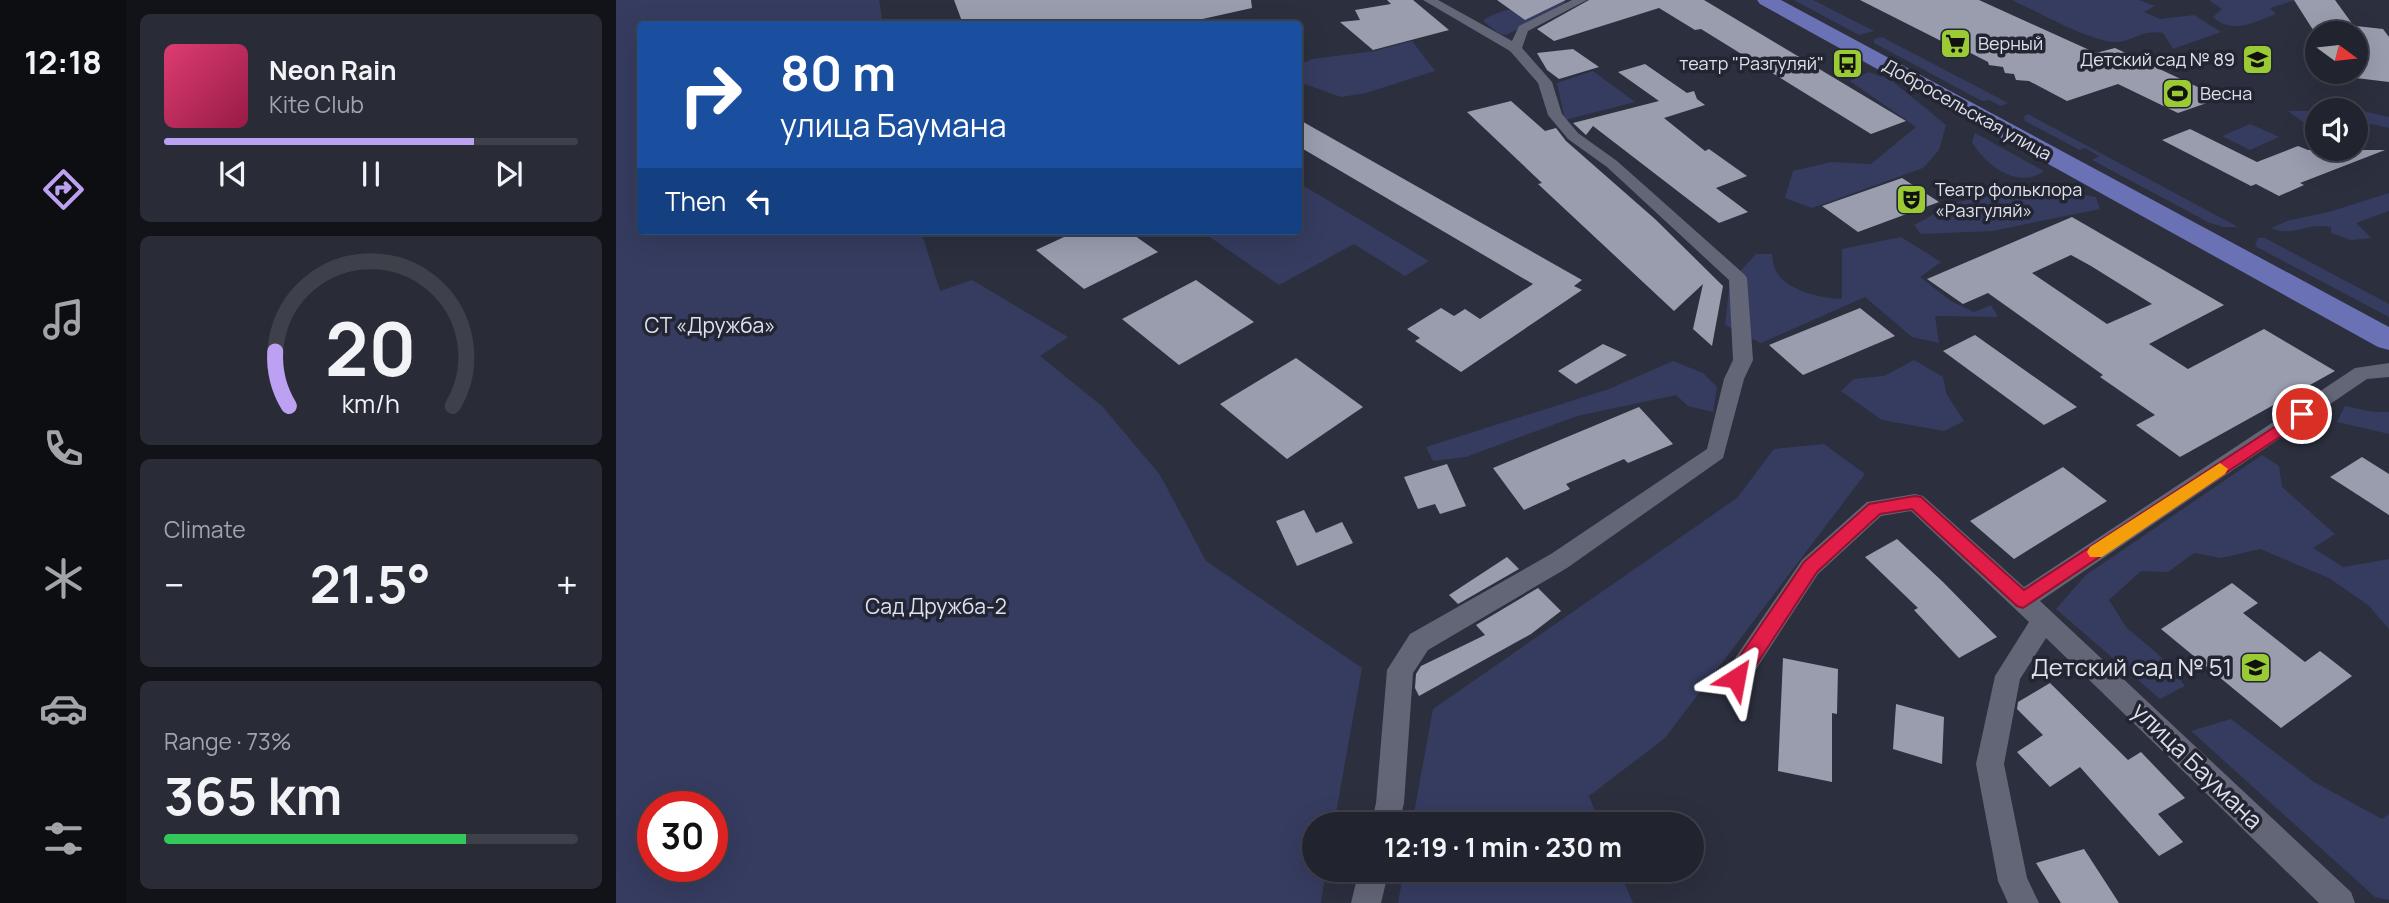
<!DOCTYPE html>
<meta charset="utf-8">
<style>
:root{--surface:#21232e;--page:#292b36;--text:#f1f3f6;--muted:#a2a4aa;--line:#3e404a;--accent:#bca0f2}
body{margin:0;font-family:Manrope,sans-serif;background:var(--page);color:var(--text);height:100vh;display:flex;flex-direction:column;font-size:26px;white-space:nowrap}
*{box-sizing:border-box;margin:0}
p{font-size:23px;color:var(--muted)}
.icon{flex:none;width:38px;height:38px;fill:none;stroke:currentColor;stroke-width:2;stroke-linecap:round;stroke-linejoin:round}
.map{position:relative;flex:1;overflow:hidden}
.drawer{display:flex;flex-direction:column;gap:14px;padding:14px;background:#121319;width:490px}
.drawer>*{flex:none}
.top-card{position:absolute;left:21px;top:21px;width:665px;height:214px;border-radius:7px;box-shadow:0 7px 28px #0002,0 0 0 2px var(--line);background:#1a4fa0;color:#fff;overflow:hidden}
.needle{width:46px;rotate:105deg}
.fabs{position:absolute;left:1689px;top:21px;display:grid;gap:14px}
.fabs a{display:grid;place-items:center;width:63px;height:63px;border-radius:50%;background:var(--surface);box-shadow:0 7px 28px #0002,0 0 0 2px var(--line);font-size:35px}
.speed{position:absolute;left:21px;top:791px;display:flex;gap:14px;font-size:35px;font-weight:700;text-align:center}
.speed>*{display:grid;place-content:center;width:91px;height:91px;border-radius:50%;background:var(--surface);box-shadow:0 7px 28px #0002,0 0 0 2px var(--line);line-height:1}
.speed .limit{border:10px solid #d22;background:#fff;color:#111}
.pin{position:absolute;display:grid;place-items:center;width:60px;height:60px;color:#fff;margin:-30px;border:4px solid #fff;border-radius:50%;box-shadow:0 2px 7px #0007}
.me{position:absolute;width:77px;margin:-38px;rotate:34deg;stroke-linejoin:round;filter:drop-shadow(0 0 5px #0008)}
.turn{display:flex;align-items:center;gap:24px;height:147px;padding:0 28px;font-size:32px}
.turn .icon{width:91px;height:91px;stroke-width:2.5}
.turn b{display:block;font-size:49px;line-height:60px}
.then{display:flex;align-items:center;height:66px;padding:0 28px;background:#0003;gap:14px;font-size:26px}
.big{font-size:52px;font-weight:700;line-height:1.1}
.drawer .card{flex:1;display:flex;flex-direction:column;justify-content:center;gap:10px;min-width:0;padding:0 24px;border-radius:10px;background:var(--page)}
.drawer .dial{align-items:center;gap:0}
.dial svg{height:182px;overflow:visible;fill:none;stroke:var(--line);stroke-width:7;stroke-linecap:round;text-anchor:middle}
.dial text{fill:var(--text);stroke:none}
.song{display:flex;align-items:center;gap:21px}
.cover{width:84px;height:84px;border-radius:10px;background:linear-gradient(135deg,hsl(340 70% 55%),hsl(340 70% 35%))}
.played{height:7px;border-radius:4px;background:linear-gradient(90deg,var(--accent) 75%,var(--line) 75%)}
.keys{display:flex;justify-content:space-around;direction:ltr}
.heat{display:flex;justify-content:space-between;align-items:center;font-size:38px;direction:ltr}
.charge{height:10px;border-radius:5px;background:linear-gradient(90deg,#34c759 73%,var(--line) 0)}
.trip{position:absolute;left:686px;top:812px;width:402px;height:70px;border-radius:35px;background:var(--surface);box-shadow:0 7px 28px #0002,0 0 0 2px var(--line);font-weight:700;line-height:70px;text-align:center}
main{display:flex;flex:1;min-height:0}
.tabs{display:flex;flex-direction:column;width:126px;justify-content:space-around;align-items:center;background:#0d0e12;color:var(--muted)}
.tabs .icon{width:49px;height:49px}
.tabs .current{color:var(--accent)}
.tabs b{font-size:32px;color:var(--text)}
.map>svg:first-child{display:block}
.green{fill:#363c60;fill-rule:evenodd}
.building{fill:#999dae;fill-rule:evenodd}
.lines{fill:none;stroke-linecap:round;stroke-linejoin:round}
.minor{fill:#636677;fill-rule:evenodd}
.primary{fill:#6a71b5;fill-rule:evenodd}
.route{fill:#e11d48;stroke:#92132f;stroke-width:2}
.slow{fill:#f59e0b}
.labels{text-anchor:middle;stroke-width:7;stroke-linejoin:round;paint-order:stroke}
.far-poi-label{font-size:18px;fill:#dee0ea;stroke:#232533;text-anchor:start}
.far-street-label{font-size:18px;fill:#dee0ea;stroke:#232533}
.park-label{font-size:21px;fill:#dee2f1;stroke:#232533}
.near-poi-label{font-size:24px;fill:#dee0ea;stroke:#232533;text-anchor:end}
.near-street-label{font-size:24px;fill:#dee0ea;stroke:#232533}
</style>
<main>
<nav class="tabs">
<b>12:18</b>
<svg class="icon current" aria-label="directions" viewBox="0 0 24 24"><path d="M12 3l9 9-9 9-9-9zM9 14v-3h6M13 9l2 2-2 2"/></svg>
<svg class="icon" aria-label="music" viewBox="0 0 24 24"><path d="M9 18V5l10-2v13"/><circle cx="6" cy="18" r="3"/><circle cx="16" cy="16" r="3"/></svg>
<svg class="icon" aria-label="phone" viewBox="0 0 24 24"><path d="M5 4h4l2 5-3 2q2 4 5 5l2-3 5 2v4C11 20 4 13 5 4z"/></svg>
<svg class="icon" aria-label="climate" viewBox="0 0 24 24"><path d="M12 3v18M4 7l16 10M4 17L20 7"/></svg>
<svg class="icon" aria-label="car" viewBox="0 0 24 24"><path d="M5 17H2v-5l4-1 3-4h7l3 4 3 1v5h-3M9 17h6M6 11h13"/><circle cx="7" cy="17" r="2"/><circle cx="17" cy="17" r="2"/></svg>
<svg class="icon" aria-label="filters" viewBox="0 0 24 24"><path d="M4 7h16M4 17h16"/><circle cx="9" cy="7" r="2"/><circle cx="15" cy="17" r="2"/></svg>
</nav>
<section class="drawer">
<div class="card">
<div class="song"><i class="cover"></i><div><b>Neon Rain</b><p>Kite Club</p></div></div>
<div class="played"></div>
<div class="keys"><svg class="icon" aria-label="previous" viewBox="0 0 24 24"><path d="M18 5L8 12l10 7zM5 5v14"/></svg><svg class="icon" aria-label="pause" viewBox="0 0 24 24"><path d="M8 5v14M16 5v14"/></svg><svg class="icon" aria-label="next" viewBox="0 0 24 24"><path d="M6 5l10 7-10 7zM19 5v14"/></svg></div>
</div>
<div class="card dial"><svg viewBox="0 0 100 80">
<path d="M14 69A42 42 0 1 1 86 69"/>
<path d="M14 69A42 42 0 0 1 8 45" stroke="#bca0f2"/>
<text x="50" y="56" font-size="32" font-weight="700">20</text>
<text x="50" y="72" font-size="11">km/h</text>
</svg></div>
<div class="card"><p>Climate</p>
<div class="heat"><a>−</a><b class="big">21.5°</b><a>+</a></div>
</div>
<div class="card"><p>Range · 73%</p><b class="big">365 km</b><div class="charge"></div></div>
</section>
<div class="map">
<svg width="1773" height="903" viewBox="0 0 1773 903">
<rect width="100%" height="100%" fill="#2c2f3e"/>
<!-- green -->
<g class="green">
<path d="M0,0H263L267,24H24V231H305L324,291L356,280L452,337L424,356L487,407L544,475L590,561L746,668L718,824H698V870H710L705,903H0ZM37,807H96V866H37Z"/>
<path d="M946,0L951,4L890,35L884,34L867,21C880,8 926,4 946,0Z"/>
<polygon points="1178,0 1197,0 1258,31 1243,35"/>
<path d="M1396,0H1523L1539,6L1528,12L1544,19L1578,15L1605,32L1557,49L1547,33C1525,29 1515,43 1499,42C1473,41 1422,12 1396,0Z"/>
<path d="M1593,0H1680L1654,8L1660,14C1639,22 1616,35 1597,17L1606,9Z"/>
<polygon points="1266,37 1392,103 1385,106 1373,100 1366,101 1258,43 1258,39"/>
<polygon points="796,41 819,71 750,93 725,97 683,82 683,65 696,59 759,51"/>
<polygon points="977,71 1019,102 949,120 941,83"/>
<polygon points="1253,72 1275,80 1330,125 1323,150 1307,168 1196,208 1169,198 1177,171 1215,162 1255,164 1300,127 1234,81"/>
<polygon points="1721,99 1751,112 1773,117 1773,128 1756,124 1740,126 1740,110 1701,110 1701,124 1687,122 1672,111 1700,111 1698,105"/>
<polygon points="1412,114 1622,227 1608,227 1594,223 1476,160 1483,156 1469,148 1464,150 1409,121 1408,116"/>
<polygon points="1634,124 1663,137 1634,150 1606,136"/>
<path d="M1359,133L1428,171C1402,190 1369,165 1356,142Z"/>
<polygon points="683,183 813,261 789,276 738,244 663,285 585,231 682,231"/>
<polygon points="1390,191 1447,191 1480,197 1484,209 1376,231 1305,234 1298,225 1339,203"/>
<path d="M1773,193V211L1740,223L1755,238L1735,240L1715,233V227C1689,222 1677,238 1655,228L1674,220L1713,212Z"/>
<path d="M1285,237L1325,262L1304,277L1335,301L1358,312L1375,305L1382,317L1319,316L1323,343L1296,337L1249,297L1145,343L1109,325L1114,282L1140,254H1156C1157,259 1157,266 1160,271C1171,291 1205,298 1226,299V249Z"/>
<polygon points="1642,238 1649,238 1773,304 1773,317 1639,246"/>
<polygon points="1298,360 1327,377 1331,395 1348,421 1328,431 1266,420 1225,391 1238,379 1268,376"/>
<polygon points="1057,361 1087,373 1101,387 1097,412 1072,406 1060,395 961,416 850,457 817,461 810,447 993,389"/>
<polygon points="1729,406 1758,412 1773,412 1773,434 1721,422"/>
<polygon points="1208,444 1249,474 1049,738 973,796 984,824 796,824 817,709 1121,498 1158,449"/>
<polygon points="1646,455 1663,466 1666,487 1719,534 1697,548 1727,567 1773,559 1773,629 1752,605 1713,578 1644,549 1605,558 1578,553 1552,572 1525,571 1493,600 1510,627 1552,663 1569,686 1544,699 1440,609 1470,575"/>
<polygon points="1615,719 1698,782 1766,819 1773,814 1773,900 1759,897 1575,731"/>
<polygon points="788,870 1003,870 1017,903 782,903"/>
</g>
<!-- building -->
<g class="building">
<polygon points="338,0 635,0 636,8 564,24 347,24"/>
<polygon points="771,0 797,0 833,30 757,50 724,22 744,20 739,10 775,4"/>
<polygon points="881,0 950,0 909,20"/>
<polygon points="973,0 1088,0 1290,121 1255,134 1085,29 1079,30 1043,8 938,41 921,29"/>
<polygon points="1244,0 1363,0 1480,53 1499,48 1605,98 1562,113 1502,84 1451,101 1413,81 1400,80 1398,74 1389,73 1387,67 1373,65 1372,62 1343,47 1339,48"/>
<polygon points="1678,0 1719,0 1740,29 1740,26 1767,29 1773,37 1773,82 1740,78 1740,33 1699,33"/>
<polygon points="957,49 983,67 943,79 931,70 921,53"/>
<polygon points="1029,64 1071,93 1078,91 1081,99 1089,105 1048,118 1089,151 1093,149 1131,176 1100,188 1132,212 1103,223 977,126 970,135 957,123 1043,101 1002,72"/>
<polygon points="895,101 929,131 940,128 950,141 1039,219 1107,286 1096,346 1077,329 1087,284 1058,311 922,184 926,183 851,112"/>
<polygon points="682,119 966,280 958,286 966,290 845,372 799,341 804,338 791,329 825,308 838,316 849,309 864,319 917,284 682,146"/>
<polygon points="1574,129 1641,162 1682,146 1692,150 1769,150 1684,183 1688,185 1663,196 1640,184 1635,186 1546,140"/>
<polygon points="1286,178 1323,202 1242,232 1206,206"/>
<path d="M1456,217L1608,305L1533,344L1572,369L1648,329L1719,371L1564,457L1520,425L1539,415L1484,377L1487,375L1372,293L1347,304L1311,279ZM1455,255L1475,266L1536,304L1491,324L1416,273Z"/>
<polygon points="461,231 512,231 542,252 468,289 420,250"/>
<polygon points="580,280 638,322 563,365 506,319"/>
<polygon points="1244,308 1279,336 1187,375 1153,345"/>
<polygon points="1359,335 1461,407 1428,425 1327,351"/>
<polygon points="987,344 1011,355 960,384 942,371"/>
<polygon points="680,358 747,407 671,459 604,404"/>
<polygon points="1023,407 1057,444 1012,463 1008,459 950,484 954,489 908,510 877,468"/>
<polygon points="1746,457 1773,474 1773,515 1714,477"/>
<polygon points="831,464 850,506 824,514 819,504 802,509 788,477"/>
<polygon points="1447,467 1491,501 1398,559 1354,521"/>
<polygon points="688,510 700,533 726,522 737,543 681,566 660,521"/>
<polygon points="1281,539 1327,582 1381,637 1343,658 1298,610 1302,608 1249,557"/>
<polygon points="891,557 903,569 842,604 833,595"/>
<polygon points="1616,583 1642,603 1627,613 1689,662 1704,651 1736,676 1665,728 1545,629"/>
<polygon points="922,588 945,611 915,634 803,696 799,688 800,674 805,666 869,635 860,625"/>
<polygon points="1167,658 1222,669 1221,714 1216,713 1216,782 1162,771"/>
<polygon points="1434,683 1512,760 1525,752 1569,798 1542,814 1567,842 1543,856 1464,767 1434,787 1401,752 1427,735 1401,709 1402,702"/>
<polygon points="1280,704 1328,717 1326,764 1277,749"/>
<polygon points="1468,849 1503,903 1445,903 1420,863"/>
</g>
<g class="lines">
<!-- minor -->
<g class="minor">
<polygon points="807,0 822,0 896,41 903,26 956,0 971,0 912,31 906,48 936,82 946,114 962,133 1001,161 1128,274 1131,278 1137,360 1128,379 1107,458 951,568 812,650 797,673 788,803 783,824 755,824 760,803 771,670 794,634 935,554 1091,449 1108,379 1117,360 1113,280 991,167 952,139 932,115 922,83 894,51"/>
<polygon points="1773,363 1773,377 1751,379 1424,601 1735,892 1739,903 1703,903 1430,638 1404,679 1388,764 1411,878 1423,903 1392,903 1382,881 1360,764 1379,676 1413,622 1295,511 1265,516 1202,574 1129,686 1120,689 1111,686 1107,678 1111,670 1186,560 1251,502 1299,494 1307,496 1408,587 1739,368"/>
<polygon points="743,870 773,870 765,903 735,903"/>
</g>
<!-- primary -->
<polygon class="primary" points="1141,0 1165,0 1773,327 1773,350 1762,347 1144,4"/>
</g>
<!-- route -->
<polygon class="route" points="1686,409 1692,410 1694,414 1692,418 1407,608 1401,606 1296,509 1264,514 1201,572 1127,685 1120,687 1113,685 1110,678 1113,672 1188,562 1253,504 1299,496 1305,497 1408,590"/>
<!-- slow -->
<polygon class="slow" points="1604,463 1612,469 1609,474 1486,557 1474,557 1471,552 1474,547"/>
<!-- icons -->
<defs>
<symbol id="supermarket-square" viewBox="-11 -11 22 22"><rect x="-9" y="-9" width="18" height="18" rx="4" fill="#9acb34" stroke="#232533"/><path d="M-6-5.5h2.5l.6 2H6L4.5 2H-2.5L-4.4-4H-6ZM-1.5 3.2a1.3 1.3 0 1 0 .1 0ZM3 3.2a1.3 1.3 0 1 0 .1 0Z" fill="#111"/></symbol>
<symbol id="school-square" viewBox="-11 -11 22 22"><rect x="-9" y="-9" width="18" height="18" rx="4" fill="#9acb34" stroke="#232533"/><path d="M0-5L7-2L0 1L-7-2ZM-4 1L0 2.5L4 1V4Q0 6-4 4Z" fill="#111"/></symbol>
<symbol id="bus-square" viewBox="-11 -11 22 22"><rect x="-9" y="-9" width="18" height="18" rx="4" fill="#9acb34" stroke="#232533"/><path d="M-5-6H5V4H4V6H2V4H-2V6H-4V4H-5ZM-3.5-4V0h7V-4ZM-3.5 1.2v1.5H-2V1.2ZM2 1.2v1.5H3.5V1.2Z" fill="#111"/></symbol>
<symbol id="stadium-square" viewBox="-11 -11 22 22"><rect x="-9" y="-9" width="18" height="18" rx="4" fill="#9acb34" stroke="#232533"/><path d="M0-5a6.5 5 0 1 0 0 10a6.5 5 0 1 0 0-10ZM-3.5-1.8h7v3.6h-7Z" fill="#111"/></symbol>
<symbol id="theatre-square" viewBox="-11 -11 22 22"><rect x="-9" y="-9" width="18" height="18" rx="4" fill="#9acb34" stroke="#232533"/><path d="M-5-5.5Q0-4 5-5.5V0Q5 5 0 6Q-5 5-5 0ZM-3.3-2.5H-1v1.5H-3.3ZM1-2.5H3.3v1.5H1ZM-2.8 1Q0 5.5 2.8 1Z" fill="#111"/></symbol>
</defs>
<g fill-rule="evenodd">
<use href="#supermarket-square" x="1322" y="26" width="35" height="35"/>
<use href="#school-square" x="1624" y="42" width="35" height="35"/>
<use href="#bus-square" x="1214" y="46" width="35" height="35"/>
<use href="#stadium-square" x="1544" y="76" width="35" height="35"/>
<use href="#theatre-square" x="1278" y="182" width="35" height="35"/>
<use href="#school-square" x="1622" y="650" width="35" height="35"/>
</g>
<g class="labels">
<!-- far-poi labels -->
<g class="far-poi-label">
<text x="1362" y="50">Верный</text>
<text x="1619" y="66" text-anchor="end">Детский сад № 89</text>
<text x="1208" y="70" text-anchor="end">театр "Разгуляй"</text>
<text x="1584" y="100">Весна</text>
<text x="1319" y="196">Театр фольклора<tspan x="1319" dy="21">«Разгуляй»</tspan></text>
</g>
<!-- far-street labels -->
<g class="far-street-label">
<text transform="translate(1351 110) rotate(29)" y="6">Добросельская улица</text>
</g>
<!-- park labels -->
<g class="park-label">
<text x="94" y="333">СТ «Дружба»</text>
<text x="320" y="614">Сад Дружба-2</text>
</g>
<!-- near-poi labels -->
<g class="near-poi-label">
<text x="1616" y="676">Детский сад № 51</text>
</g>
<!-- near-street labels -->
<g class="near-street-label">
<text transform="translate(1581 766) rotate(44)" y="8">улица Баумана</text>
</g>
</g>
</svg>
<div class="fabs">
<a><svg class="needle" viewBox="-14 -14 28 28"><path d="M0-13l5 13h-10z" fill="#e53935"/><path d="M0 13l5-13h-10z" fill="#a2a4aa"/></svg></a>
<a><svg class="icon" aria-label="sound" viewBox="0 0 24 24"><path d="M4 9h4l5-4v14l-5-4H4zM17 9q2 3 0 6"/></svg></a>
</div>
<div class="speed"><div class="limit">30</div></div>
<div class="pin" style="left:1686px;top:414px;background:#d93025"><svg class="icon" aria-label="arrive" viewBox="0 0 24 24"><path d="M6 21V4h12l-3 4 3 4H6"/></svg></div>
<svg class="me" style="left:1120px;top:678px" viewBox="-20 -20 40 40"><path d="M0-17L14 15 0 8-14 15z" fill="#e11d48" stroke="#fff" stroke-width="4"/></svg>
<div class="trip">12:19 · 1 min · 230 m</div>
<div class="top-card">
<div class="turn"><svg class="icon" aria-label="right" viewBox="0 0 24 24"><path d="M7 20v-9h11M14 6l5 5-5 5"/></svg><div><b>80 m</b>улица Баумана</div></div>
<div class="then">Then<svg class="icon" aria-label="left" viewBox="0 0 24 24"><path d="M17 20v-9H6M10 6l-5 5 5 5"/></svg></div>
</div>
</div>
</main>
